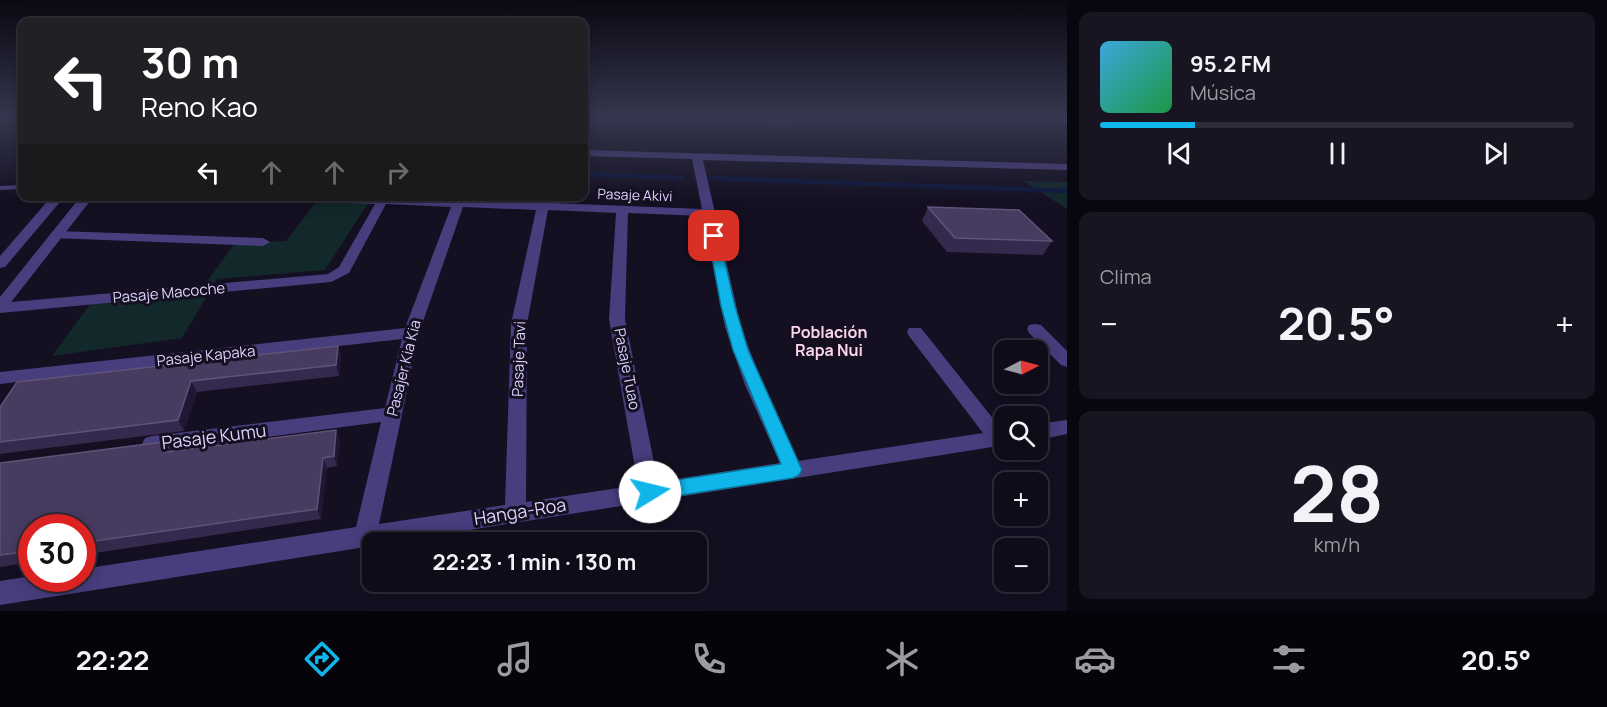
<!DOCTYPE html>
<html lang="es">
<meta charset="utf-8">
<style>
:root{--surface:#0f0b19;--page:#181422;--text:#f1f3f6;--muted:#9b9ba2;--line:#2f2b38;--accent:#10b6ea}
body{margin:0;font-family:Manrope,sans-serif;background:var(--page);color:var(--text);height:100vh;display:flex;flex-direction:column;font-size:22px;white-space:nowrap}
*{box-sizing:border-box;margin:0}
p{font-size:20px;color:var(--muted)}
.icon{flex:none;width:33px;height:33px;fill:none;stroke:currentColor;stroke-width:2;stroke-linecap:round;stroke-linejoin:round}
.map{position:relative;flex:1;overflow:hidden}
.details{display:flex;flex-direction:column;gap:12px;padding:12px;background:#08060e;width:540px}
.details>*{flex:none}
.banner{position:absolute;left:18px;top:18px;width:570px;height:183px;border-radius:12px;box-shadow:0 3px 15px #0003,0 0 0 2px var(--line);background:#202124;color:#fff;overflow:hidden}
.needle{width:39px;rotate:84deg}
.controls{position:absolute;left:994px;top:340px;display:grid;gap:12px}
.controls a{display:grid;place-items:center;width:54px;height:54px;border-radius:12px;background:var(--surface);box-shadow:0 3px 15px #0003,0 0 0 2px var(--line);font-size:30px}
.speed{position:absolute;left:18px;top:514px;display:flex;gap:12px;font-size:30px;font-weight:700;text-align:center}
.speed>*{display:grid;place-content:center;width:78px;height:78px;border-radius:50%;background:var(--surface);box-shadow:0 3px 15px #0003,0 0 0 2px var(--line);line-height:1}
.speed .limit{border:9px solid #d22;background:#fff;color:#111}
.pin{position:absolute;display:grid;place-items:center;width:51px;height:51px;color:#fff;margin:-26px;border-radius:12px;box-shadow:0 3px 9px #0006}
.me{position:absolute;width:66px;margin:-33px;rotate:81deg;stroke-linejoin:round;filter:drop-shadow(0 0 4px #0008)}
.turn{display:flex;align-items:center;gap:21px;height:126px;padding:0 24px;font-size:27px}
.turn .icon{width:78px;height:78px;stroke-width:2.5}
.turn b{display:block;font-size:42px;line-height:51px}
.lanes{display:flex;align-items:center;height:57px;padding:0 24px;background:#0003;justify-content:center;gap:30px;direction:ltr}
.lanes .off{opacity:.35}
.big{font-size:45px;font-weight:700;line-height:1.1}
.details .card{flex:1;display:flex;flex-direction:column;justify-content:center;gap:9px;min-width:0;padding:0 21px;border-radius:12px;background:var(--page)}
.details .dial{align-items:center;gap:0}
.dial b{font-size:78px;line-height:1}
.song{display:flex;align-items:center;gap:18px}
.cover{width:72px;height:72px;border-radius:9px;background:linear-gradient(135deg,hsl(200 70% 55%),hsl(140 70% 35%))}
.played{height:6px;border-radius:3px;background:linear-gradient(90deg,var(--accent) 20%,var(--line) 20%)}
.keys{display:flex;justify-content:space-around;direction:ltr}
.heat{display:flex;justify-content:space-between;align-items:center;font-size:33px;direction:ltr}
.trip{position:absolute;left:362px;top:532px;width:345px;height:60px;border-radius:12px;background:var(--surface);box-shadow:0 3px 15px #0003,0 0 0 2px var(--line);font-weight:700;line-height:60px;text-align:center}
.menu{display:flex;height:96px;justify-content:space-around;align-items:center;background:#06040a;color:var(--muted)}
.menu .icon{width:42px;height:42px}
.menu .current{color:var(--accent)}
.menu b{font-size:27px;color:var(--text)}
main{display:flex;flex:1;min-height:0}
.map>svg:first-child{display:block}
.green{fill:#12282a}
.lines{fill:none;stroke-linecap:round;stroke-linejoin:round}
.stream{stroke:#0d173c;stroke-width:4.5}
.service{fill:#483d7d;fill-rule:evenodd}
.minor{fill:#483d7d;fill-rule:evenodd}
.tertiary{fill:#483d7d;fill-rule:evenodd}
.wall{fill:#35294d}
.shaded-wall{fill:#201734}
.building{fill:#473b60;stroke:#5e5378;stroke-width:1.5}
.route{fill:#10b6ea;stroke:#0a7698;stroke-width:1.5}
.labels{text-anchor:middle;stroke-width:6;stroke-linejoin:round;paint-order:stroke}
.far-street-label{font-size:14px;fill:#dcd2fc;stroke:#140f21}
.street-label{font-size:15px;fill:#dcd2fc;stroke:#140f21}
.neighbourhood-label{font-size:16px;font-weight:bold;fill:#fcd4e8;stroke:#140f21}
.near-street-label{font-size:18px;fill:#dcd2fc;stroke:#140f21}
</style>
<main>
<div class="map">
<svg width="1067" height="611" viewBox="0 0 1067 611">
<rect width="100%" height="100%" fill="#140f21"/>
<!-- green -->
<g class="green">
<polygon points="1024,181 1067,182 1067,209"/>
<polygon points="316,202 369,202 325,270 217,279 182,338 52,356 90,304 200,291 235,243 286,241"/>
</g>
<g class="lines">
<!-- stream -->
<g class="stream">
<polyline points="584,174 682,178"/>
<polyline points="710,178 1067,191"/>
</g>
<!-- service -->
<polygon class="service" points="22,185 22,189 0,190 0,186"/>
<!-- minor -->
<g class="minor">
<polygon points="1025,117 1067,118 1067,124 1022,122 1020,120"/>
<path d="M584,150L1067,164V170L703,160L741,327L763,385L798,461L983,433L909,336L907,332L909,328H921L1002,430L1005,429V445L388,543H372V546L0,605V581L32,576V579H82V569L356,527L381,422L152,452L145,450L142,444L145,438L152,436L385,408L402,339L0,384V372L405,328L451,207L386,204L349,273L331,282L0,313V303L328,274L339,267L375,204L272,200L266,196H376L702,209L692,159L584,156ZM463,207L536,210L511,324L505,505L379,524L419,333ZM548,210L616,213L609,319L638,485L526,502L527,324ZM628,213L704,216L725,327L745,385L780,463L658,482L625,319Z"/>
<polygon points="57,231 263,238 270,242 263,246 52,238 51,235 52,232"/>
<polygon points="1035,324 1041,325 1067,351 1067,367 1061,365 1029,333 1027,329 1029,325"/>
<polygon points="1067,420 1067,434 1038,440 1038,424"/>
</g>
<!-- tertiary -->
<g class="tertiary">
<polygon points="52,196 65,196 5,267 0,268 0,256"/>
<polygon points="81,196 94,196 5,310 0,312 0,297"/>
</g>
</g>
<!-- wall -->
<g class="wall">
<polygon points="758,117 859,117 857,123 767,127"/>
<polygon points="928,207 1052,241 1043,255 947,252 922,221"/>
<polygon points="338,346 341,356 339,376 197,392 184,431 0,454 0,407"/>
<polygon points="340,440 337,466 327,468 321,519 82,555 82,528 32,528 32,562 0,567 0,463 171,441 177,451"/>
</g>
<!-- shaded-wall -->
<g class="shaded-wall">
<polygon points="338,346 341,356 339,376 336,365"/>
<polygon points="191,381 197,392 184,431 178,420"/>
<polygon points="336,430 340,440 337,466 334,456"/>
<polygon points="171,441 177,451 166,452"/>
<polygon points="323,458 327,468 321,519 317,509"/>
</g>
<!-- building -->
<g class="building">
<polygon points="928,207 1019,210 1052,241 955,238"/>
<polygon points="338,346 336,365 191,381 178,420 0,442 0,407 17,382"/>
<polygon points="336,430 334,456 323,458 317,509 82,543 82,528 32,528 32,551 0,555 0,463 171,441 166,452"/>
</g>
<!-- sky -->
<linearGradient id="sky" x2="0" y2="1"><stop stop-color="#0b0812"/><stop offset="0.58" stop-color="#34374e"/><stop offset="1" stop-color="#34374e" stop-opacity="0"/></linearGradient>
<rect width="1067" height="202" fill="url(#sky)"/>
<!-- route -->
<polygon class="route" points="714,233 719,236 735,306 748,350 802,470 799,475 793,478 650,500 643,498 641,492 643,486 650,484 781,464 733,350 721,306 708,236"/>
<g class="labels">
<!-- far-street labels -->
<g class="far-street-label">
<text transform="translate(635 195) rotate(2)" y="5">Pasaje Akivi</text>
</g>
<!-- street labels -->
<g class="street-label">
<text transform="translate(169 293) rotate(-5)" y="5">Pasaje Macoche</text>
<text transform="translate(206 356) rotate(-6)" y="5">Pasaje Kapaka</text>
<text transform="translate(519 359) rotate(-88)" y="5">Pasaje Tavi</text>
<text transform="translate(404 368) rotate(-76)" y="5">Pasajer Kia Kia</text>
<text transform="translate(627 369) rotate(79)" y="5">Pasaje Tuao</text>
</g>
<!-- neighbourhood labels -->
<g class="neighbourhood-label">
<text x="829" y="338">Población<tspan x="829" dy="18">Rapa Nui</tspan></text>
</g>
<!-- near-street labels -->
<g class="near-street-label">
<text transform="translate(214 437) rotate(-7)" y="6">Pasaje Kumu</text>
<text transform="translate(520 512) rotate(-9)" y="6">Hanga-Roa</text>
</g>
</g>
</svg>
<div class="controls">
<a><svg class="needle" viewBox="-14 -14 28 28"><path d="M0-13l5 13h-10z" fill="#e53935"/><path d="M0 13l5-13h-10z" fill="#9b9ba2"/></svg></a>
<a><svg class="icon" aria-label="search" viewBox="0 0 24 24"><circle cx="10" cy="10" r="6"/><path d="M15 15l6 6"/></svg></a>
<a>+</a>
<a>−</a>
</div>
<div class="speed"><div class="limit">30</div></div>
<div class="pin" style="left:714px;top:236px;background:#d93025"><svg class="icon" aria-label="arrive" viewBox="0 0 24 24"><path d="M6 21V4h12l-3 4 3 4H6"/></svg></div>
<svg class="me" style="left:650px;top:492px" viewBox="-20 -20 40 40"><circle r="19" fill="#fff"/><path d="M0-13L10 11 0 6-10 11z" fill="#10b6ea"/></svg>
<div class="trip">22:23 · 1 min · 130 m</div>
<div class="banner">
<div class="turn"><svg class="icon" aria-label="left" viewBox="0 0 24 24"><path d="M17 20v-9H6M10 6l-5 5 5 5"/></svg><div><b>30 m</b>Reno Kao</div></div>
<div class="lanes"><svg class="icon" aria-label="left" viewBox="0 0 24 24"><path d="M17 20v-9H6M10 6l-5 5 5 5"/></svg><svg class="icon off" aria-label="ahead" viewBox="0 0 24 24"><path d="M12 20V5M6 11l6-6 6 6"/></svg><svg class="icon off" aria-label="ahead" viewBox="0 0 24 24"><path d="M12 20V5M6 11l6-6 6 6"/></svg><svg class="icon off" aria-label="right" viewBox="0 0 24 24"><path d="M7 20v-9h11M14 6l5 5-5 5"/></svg></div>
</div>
</div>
<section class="details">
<div class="card">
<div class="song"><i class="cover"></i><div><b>95.2 FM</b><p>Música</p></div></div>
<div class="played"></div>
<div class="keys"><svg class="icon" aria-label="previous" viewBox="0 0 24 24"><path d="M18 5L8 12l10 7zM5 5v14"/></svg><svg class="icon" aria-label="pause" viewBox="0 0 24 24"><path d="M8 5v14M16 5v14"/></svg><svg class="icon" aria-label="next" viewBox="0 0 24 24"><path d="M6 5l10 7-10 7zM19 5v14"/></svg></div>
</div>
<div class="card"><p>Clima</p>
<div class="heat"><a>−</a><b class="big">20.5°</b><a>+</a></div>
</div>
<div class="card dial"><b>28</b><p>km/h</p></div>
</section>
</main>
<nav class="menu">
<b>22:22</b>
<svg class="icon current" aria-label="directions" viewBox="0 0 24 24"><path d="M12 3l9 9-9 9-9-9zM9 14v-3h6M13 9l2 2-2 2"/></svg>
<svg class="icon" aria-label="music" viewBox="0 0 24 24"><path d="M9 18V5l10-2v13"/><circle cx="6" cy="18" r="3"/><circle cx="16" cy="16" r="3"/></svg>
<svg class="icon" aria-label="phone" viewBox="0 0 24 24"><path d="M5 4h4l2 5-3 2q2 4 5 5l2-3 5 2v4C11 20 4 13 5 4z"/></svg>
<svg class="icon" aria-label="climate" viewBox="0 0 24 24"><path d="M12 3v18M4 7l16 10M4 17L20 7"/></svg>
<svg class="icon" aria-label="car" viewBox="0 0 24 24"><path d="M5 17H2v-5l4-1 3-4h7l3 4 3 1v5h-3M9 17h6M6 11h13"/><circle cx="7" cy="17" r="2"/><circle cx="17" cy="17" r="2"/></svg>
<svg class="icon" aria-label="filters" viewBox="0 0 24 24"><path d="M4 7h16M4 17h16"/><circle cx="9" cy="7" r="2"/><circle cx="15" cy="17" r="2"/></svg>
<b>20.5°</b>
</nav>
